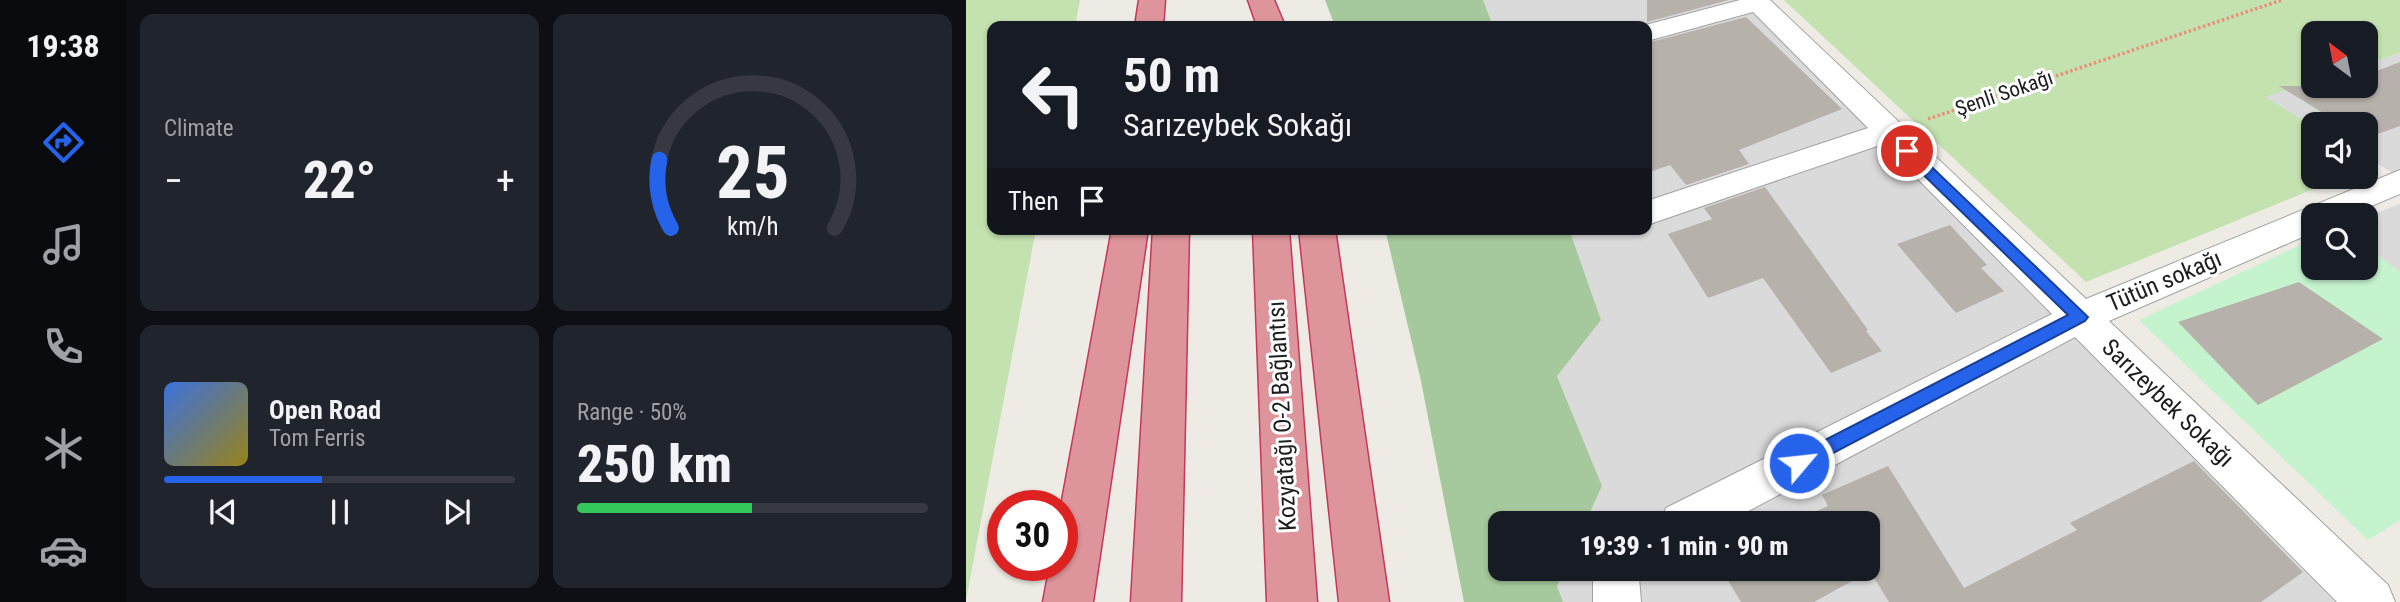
<!DOCTYPE html>
<meta charset="utf-8">
<style>
:root{--surface:#171b24;--page:#20242c;--text:#f1f3f6;--muted:#9ea1a6;--line:#363941;--accent:#2563eb}
body{margin:0;font-family:"Roboto Condensed",sans-serif;background:var(--page);color:var(--text);height:100vh;display:flex;flex-direction:column;font-size:26px;white-space:nowrap}
*{box-sizing:border-box;margin:0}
p{font-size:23px;color:var(--muted)}
.icon{flex:none;width:38px;height:38px;fill:none;stroke:currentColor;stroke-width:2;stroke-linecap:round;stroke-linejoin:round}
.map{position:relative;flex:1;overflow:hidden}
.details{display:flex;flex-direction:column;gap:14px;padding:14px;background:#0d0f14;width:840px}
.details>*{flex:none}
.top-card{position:absolute;left:21px;top:21px;width:665px;height:214px;border-radius:14px;box-shadow:0 2px 5px #0004;background:#171b24;color:var(--text);overflow:hidden}
.needle{width:46px;rotate:328deg}
.tools{position:absolute;left:1335px;top:21px;display:grid;gap:14px}
.tools a{display:grid;place-items:center;width:77px;height:77px;border-radius:14px;background:var(--surface);box-shadow:0 2px 5px #0004;font-size:35px}
.speed{position:absolute;left:21px;top:490px;display:flex;gap:14px;font-size:35px;font-weight:700;text-align:center}
.speed>*{display:grid;place-content:center;width:91px;height:91px;border-radius:50%;background:var(--surface);box-shadow:0 2px 5px #0004;line-height:1}
.speed .limit{border:10px solid #d22;background:#fff;color:#111}
.pin{position:absolute;display:grid;place-items:center;width:60px;height:60px;color:#fff;margin:-30px;border:4px solid #fff;border-radius:50%;box-shadow:0 2px 7px #0007}
.me{position:absolute;width:77px;margin:-38px;rotate:62deg;stroke-linejoin:round;filter:drop-shadow(0 0 5px #0008)}
.turn{display:flex;align-items:center;gap:24px;height:147px;padding:0 21px;font-size:32px}
.turn .icon{width:91px;height:91px;stroke-width:2.5}
.turn b{display:block;font-size:49px;line-height:60px}
.then{display:flex;align-items:center;height:66px;padding:0 21px;background:#0003;gap:14px;font-size:26px}
.big{font-size:52px;font-weight:800;line-height:1.1}
.details .widget{flex:1;display:flex;flex-direction:column;justify-content:center;gap:10px;min-width:0;padding:0 24px;border-radius:14px;background:var(--page)}
.details .dial{align-items:center;gap:0}
.dial svg{height:182px;overflow:visible;fill:none;stroke:var(--line);stroke-width:7;stroke-linecap:round;text-anchor:middle}
.dial text{fill:var(--text);stroke:none}
.song{display:flex;align-items:center;gap:21px}
.cover{width:84px;height:84px;border-radius:10px;background:linear-gradient(135deg,hsl(220 70% 55%),hsl(50 70% 35%))}
.played{height:7px;border-radius:4px;background:linear-gradient(90deg,var(--accent) 45%,var(--line) 45%)}
.keys{display:flex;justify-content:space-around;direction:ltr}
.heat{display:flex;justify-content:space-between;align-items:center;font-size:38px;direction:ltr}
.charge{height:10px;border-radius:5px;background:linear-gradient(90deg,#34c759 50%,var(--line) 0)}
.details .tiles{flex:1;display:grid;gap:14px;grid-template-columns:repeat(2,1fr)}
.trip{position:absolute;left:522px;top:511px;width:392px;height:70px;border-radius:14px;background:var(--surface);box-shadow:0 2px 5px #0004;font-weight:800;line-height:70px;text-align:center}
main{display:flex;flex:1;min-height:0}
.menu{display:flex;flex-direction:column;width:126px;justify-content:space-around;align-items:center;background:#090b0e;color:var(--muted)}
.menu .icon{width:49px;height:49px}
.menu .selected{color:var(--accent)}
.menu b{font-size:32px;color:var(--text)}
.map>svg:first-child{display:block}
.residential{fill:#dbdada}
.grass{fill:#c3e2af}
.forest{fill:#a6c89d}
.park{fill:#c5f3ce}
.building{fill:#b6b1aa}
.lines{fill:none;stroke-linecap:round;stroke-linejoin:round}
.street-casing{stroke:#a1a1a1;stroke-width:2}
.highway-casing{stroke:#c63759;stroke-width:3}
.path{stroke:#ea9078;stroke-width:3.5;stroke-dasharray:2.5 2.5;stroke-linecap:butt}
.street{fill:#fff;fill-rule:evenodd}
.highway{fill:#dd949a;fill-rule:evenodd}
.route{fill:#2563eb;stroke:#184099;stroke-width:2}
.labels{text-anchor:middle;stroke-width:6;stroke-linejoin:round;paint-order:stroke}
.far-street-label{font-size:21px;fill:#1d1d1d;stroke:#fff}
.street-label{font-size:24px;fill:#1d1d1d;stroke:#fff}
</style>
<main>
<nav class="menu">
<b>19:38</b>
<svg class="icon selected" aria-label="directions" viewBox="0 0 24 24"><path d="M12 3l9 9-9 9-9-9zM9 14v-3h6M13 9l2 2-2 2"/></svg>
<svg class="icon" aria-label="music" viewBox="0 0 24 24"><path d="M9 18V5l10-2v13"/><circle cx="6" cy="18" r="3"/><circle cx="16" cy="16" r="3"/></svg>
<svg class="icon" aria-label="phone" viewBox="0 0 24 24"><path d="M5 4h4l2 5-3 2q2 4 5 5l2-3 5 2v4C11 20 4 13 5 4z"/></svg>
<svg class="icon" aria-label="climate" viewBox="0 0 24 24"><path d="M12 3v18M4 7l16 10M4 17L20 7"/></svg>
<svg class="icon" aria-label="car" viewBox="0 0 24 24"><path d="M5 17H2v-5l4-1 3-4h7l3 4 3 1v5h-3M9 17h6M6 11h13"/><circle cx="7" cy="17" r="2"/><circle cx="17" cy="17" r="2"/></svg>
</nav>
<section class="details">
<div class="tiles">
<div class="widget"><p>Climate</p>
<div class="heat"><a>−</a><b class="big">22°</b><a>+</a></div>
</div>
<div class="widget dial"><svg viewBox="0 0 100 80">
<path d="M14 69A42 42 0 1 1 86 69"/>
<path d="M14 69A42 42 0 0 1 9 39" stroke="#2563eb"/>
<text x="50" y="56" font-size="32" font-weight="700">25</text>
<text x="50" y="72" font-size="11">km/h</text>
</svg></div>
<div class="widget">
<div class="song"><i class="cover"></i><div><b>Open Road</b><p>Tom Ferris</p></div></div>
<div class="played"></div>
<div class="keys"><svg class="icon" aria-label="previous" viewBox="0 0 24 24"><path d="M18 5L8 12l10 7zM5 5v14"/></svg><svg class="icon" aria-label="pause" viewBox="0 0 24 24"><path d="M8 5v14M16 5v14"/></svg><svg class="icon" aria-label="next" viewBox="0 0 24 24"><path d="M6 5l10 7-10 7zM19 5v14"/></svg></div>
</div>
<div class="widget"><p>Range · 50%</p><b class="big">250 km</b><div class="charge"></div></div>
</div>
</section>
<div class="map">
<svg width="1434" height="602" viewBox="0 0 1434 602">
<rect width="100%" height="100%" fill="#edebe4"/>
<!-- residential -->
<g class="residential">
<polygon points="517,0 781,0 1369,602 597,602 591,586 599,569 901,569 901,523 619,523 636,486 591,375 635,320 603,229 681,229 681,26 527,26"/>
<polygon points="1434,53 1434,177 1400,157 1400,124 1347,126 1298,97 1347,81 1348,86 1400,86 1400,64"/>
<polygon points="1434,204 1434,272 1400,247 1400,217"/>
</g>
<!-- grass -->
<g class="grass">
<polygon points="0,0 114,0 109,26 26,26 26,229 70,229 0,600"/>
<polygon points="818,0 1434,0 1434,53 1400,64 1400,33 1348,33 1347,81 1299,97 1347,126 1348,177 1377,177 1120,282"/>
</g>
<!-- forest -->
<g class="forest">
<polygon points="359,0 517,0 527,26 369,26"/>
<polygon points="419,229 603,229 635,320 591,376 636,486 619,523 534,523 534,569 599,569 591,586 597,602 498,602 455,381"/>
</g>
<!-- park -->
<polygon class="park" points="1347,239 1348,268 1400,268 1400,247 1434,272 1434,520 1402,540 1173,320"/>
<!-- building -->
<g class="building">
<polygon points="681,0 763,0 681,22"/>
<polygon points="780,17 876,109 773,150 783,164 720,185 704,165 681,173 681,43"/>
<polygon points="1434,62 1434,126 1400,138 1400,124 1375,124 1313,86 1400,86 1400,75"/>
<polygon points="799,187 902,330 900,331 916,351 865,373 797,278 742,298 702,234 746,219 738,208"/>
<polygon points="984,225 1021,265 1015,268 1038,291 990,313 931,244"/>
<polygon points="1333,282 1417,339 1292,405 1212,322"/>
<polygon points="1228,461 1337,572 1295,602 923,602 904,571 848,602 775,602 755,569 901,569 901,523 825,523 862,506 856,495 922,466 998,588 1111,530 1104,523"/>
</g>
<g class="lines">
<defs>
<g id="street">
<polygon points="774,0 804,0 1120,299 1434,170 1434,194 1384,215 1348,215 1348,232 1143,321 1422,585 1429,602 1371,602 1109,337 760,523 694,523 700,508 1086,314 917,144 681,225 681,201 902,128 787,12 681,41 681,26 676,26"/>
<polygon points="627,569 676,569 673,577 675,602 627,602"/>
</g>
<g id="highway">
<polygon points="173,0 199,0 197,26 169,26"/>
<polygon points="282,0 308,0 319,26 291,26"/>
<polygon points="146,229 182,229 127,602 77,602 84,565 96,565 95,506"/>
<polygon points="187,229 223,229 215,602 165,602"/>
<polygon points="287,229 323,229 351,602 301,602"/>
<polygon points="333,229 369,229 423,602 373,602"/>
</g>
</defs>
<!-- street casing -->
<use href="#street" class="street-casing"/>
<!-- highway casing -->
<use href="#highway" class="highway-casing"/>
<!-- path -->
<polyline class="path" points="962,119 1316,0"/>
<!-- street -->
<use href="#street" class="street"/>
<!-- highway -->
<use href="#highway" class="highway"/>
</g>
<!-- route -->
<polygon class="route" points="941,146 946,148 1122,317 1119,321 833,471 826,468 823,463 826,457 1102,315 936,154 934,151"/>
<g class="labels">
<!-- far-street labels -->
<g class="far-street-label">
<text transform="translate(1038 93) rotate(-19)" y="7">Şenli Sokağı</text>
</g>
<!-- street labels -->
<g class="street-label">
<text transform="translate(1198 281) rotate(-23)" y="8">Tütün sokağı</text>
<text transform="translate(1202 403) rotate(44)" y="8">Sarızeybek Sokağı</text>
<text transform="translate(316 416) rotate(-93)" y="8">Kozyatağı O-2 Bağlantısı</text>
</g>
</g>
</svg>
<div class="tools">
<a><svg class="needle" viewBox="-14 -14 28 28"><path d="M0-13l5 13h-10z" fill="#e53935"/><path d="M0 13l5-13h-10z" fill="#9ea1a6"/></svg></a>
<a><svg class="icon" aria-label="sound" viewBox="0 0 24 24"><path d="M4 9h4l5-4v14l-5-4H4zM17 9q2 3 0 6"/></svg></a>
<a><svg class="icon" aria-label="search" viewBox="0 0 24 24"><circle cx="10" cy="10" r="6"/><path d="M15 15l6 6"/></svg></a>
</div>
<div class="speed"><div class="limit">30</div></div>
<div class="pin" style="left:941px;top:151px;background:#d93025"><svg class="icon" aria-label="arrive" viewBox="0 0 24 24"><path d="M6 21V4h12l-3 4 3 4H6"/></svg></div>
<svg class="me" style="left:833px;top:463px" viewBox="-20 -20 40 40"><circle r="17" fill="#2563eb" stroke="#fff" stroke-width="3"/><path d="M0-11L8 9 0 5-8 9z" fill="#fff"/></svg>
<div class="trip">19:39 · 1 min · 90 m</div>
<div class="top-card">
<div class="turn"><svg class="icon" aria-label="left" viewBox="0 0 24 24"><path d="M17 20v-9H6M10 6l-5 5 5 5"/></svg><div><b>50 m</b>Sarızeybek Sokağı</div></div>
<div class="then">Then<svg class="icon" aria-label="arrive" viewBox="0 0 24 24"><path d="M6 21V4h12l-3 4 3 4H6"/></svg></div>
</div>
</div>
</main>
